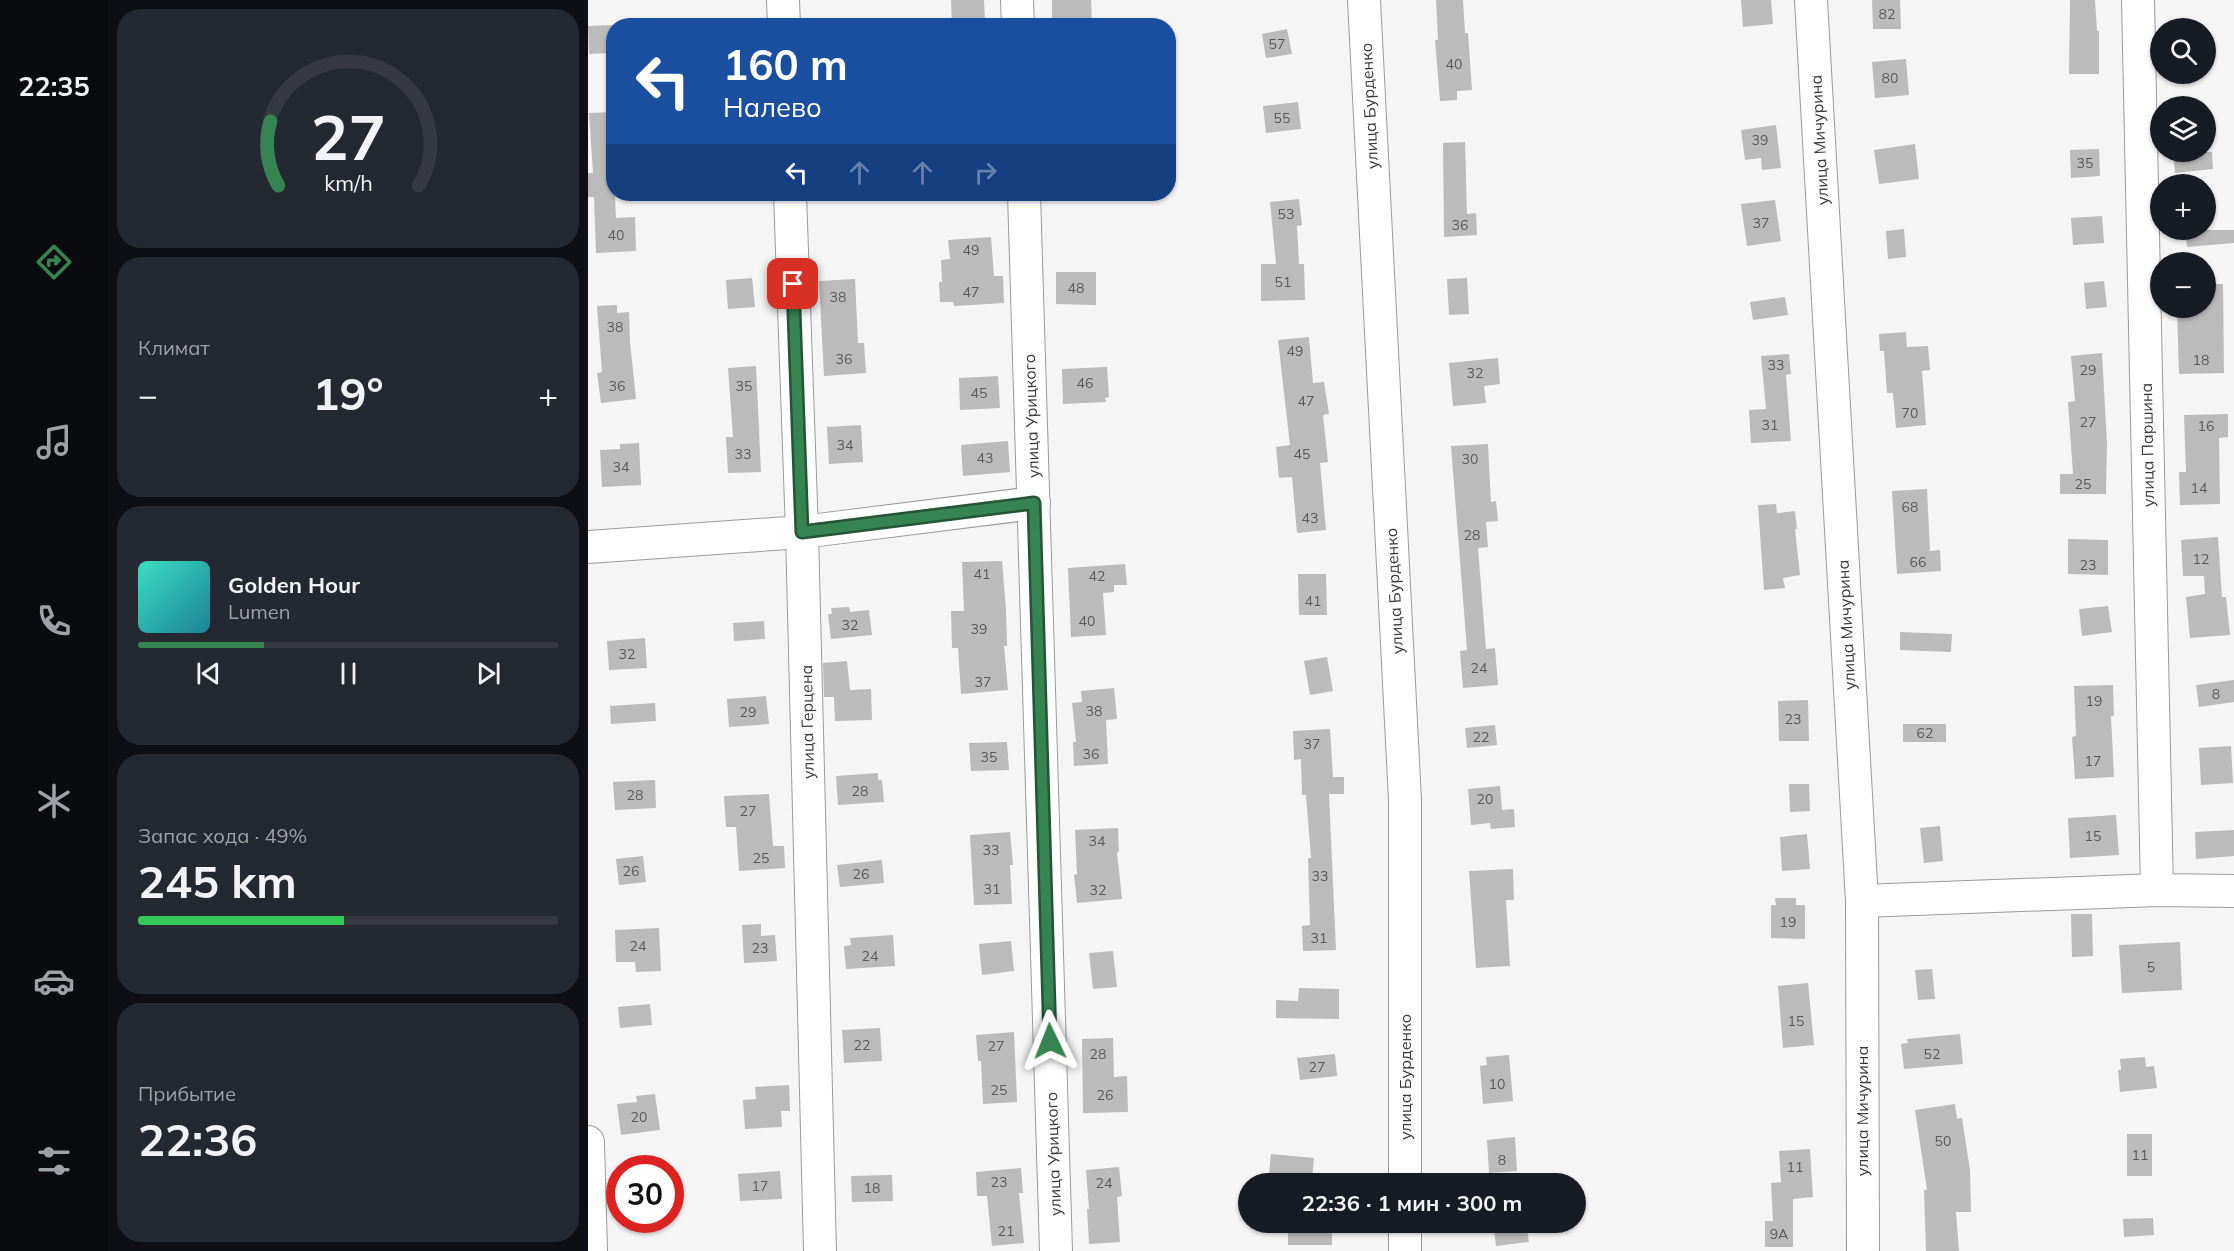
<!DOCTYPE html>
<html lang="ru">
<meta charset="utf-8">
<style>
:root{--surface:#171b24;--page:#242831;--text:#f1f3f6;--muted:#9ea1a6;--line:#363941;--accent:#378453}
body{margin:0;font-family:Mulish,sans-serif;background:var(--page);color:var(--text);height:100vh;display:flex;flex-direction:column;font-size:22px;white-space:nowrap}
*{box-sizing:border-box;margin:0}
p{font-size:20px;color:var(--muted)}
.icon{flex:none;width:33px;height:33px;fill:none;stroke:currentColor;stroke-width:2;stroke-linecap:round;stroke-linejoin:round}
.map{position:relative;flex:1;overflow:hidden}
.side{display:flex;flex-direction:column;gap:9px;padding:9px;background:#0d0f14;width:480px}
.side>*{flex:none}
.guide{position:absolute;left:18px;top:18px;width:570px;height:183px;border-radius:24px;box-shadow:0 2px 4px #0004;background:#1a4fa0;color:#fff;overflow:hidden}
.tools{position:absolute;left:1562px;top:18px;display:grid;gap:12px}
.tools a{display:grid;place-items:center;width:66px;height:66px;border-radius:50%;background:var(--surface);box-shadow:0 2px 4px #0004;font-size:30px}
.speed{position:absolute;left:18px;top:1155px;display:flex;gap:12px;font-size:30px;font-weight:700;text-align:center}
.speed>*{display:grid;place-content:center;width:78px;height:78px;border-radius:50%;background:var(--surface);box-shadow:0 2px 4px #0004;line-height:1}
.speed .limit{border:9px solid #d22;background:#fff;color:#111}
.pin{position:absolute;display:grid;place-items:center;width:51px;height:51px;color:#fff;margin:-26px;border-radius:12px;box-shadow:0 3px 9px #0006}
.me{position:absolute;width:66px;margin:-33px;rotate:358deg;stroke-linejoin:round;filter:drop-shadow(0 0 4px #0008)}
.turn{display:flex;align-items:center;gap:21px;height:126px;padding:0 18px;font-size:27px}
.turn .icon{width:78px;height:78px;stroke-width:2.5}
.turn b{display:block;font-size:42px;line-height:51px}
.lanes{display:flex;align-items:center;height:57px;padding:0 18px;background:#0003;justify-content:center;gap:30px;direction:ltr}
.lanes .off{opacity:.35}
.big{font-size:45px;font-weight:700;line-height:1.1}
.side .tile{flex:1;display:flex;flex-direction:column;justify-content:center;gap:9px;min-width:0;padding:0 21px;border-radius:24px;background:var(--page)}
.side .dial{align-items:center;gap:0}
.dial svg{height:156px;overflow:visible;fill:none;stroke:var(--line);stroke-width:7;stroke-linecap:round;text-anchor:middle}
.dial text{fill:var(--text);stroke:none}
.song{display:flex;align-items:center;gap:18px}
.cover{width:72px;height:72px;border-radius:9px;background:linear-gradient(135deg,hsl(170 70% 55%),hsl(190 70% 35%))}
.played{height:6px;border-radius:3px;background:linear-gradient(90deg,var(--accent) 30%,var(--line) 30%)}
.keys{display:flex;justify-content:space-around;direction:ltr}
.heat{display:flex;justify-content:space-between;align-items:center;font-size:33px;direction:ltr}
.charge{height:9px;border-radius:4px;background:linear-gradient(90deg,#34c759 49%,var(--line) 0)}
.trip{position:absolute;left:650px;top:1173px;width:348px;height:60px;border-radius:30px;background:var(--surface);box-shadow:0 2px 4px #0004;font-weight:700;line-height:60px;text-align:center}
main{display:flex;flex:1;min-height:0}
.tabs{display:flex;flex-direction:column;width:108px;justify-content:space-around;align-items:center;background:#090b0e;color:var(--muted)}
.tabs .icon{width:42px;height:42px}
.tabs .selected{color:var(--accent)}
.tabs b{font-size:27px;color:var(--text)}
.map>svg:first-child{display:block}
.building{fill:#bcbbbb}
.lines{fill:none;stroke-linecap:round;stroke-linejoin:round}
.minor-casing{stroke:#9b9b9c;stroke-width:34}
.minor{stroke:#fff;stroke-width:32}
.route-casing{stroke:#245636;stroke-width:15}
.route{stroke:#378453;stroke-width:10}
.labels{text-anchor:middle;stroke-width:4.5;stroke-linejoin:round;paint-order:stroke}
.number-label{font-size:14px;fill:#5a5a5a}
.street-label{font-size:16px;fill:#39393a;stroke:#fff}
</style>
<main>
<nav class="tabs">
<b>22:35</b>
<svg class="icon selected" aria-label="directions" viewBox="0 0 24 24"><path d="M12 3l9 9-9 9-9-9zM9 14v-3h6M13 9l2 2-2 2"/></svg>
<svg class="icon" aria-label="music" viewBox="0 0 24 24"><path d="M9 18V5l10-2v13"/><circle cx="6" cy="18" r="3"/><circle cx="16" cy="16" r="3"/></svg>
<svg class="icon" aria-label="phone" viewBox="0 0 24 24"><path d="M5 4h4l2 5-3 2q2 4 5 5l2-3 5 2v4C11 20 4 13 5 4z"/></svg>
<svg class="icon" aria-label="climate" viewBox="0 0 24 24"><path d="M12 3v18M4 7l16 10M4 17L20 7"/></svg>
<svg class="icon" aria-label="car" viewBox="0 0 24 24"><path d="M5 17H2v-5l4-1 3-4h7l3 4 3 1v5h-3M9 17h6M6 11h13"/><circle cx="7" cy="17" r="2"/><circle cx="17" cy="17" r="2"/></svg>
<svg class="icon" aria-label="filters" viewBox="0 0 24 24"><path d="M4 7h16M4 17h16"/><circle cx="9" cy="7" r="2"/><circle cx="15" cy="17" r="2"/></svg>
</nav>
<section class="side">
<div class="tile dial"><svg viewBox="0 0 100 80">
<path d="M14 69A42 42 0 1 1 86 69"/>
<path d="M14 69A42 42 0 0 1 10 36" stroke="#378453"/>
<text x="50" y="56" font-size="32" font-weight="700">27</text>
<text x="50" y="72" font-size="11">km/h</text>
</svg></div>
<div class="tile"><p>Климат</p>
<div class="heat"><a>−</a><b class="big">19°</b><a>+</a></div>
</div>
<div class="tile">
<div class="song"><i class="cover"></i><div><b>Golden Hour</b><p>Lumen</p></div></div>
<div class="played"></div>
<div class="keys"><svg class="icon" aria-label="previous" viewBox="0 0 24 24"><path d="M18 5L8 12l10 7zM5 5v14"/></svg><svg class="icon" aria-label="pause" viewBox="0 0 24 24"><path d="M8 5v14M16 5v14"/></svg><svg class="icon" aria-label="next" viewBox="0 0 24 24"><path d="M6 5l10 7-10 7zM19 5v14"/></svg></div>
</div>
<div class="tile"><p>Запас хода · 49%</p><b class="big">245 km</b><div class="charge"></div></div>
<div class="tile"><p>Прибытие</p><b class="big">22:36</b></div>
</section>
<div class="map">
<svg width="1646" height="1251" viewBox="0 0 1646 1251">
<rect width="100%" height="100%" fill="#f5f5f6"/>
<!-- building -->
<g class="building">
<polygon points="363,0 396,0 397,23 364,24"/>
<polygon points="464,0 503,0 504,26 484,26 484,20 464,21"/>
<polygon points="848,0 875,0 877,33 880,33 884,90 869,91 869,100 852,101 847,40 850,40"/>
<polygon points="1153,0 1183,0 1185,24 1155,27"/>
<polygon points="1284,0 1312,0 1313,29 1285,29"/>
<polygon points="1482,0 1507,0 1509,31 1511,31 1511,74 1481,74"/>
<polygon points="26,25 26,53 1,54 0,26"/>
<polygon points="699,29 704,54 678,58 674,34"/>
<polygon points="1318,59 1321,95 1287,98 1284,62"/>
<polygon points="710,102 713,129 678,133 675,106"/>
<polygon points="26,112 26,194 27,194 28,218 47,217 48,251 8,253 6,197 0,197 0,173 5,173 1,113"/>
<polygon points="1188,125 1193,168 1174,170 1173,158 1157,160 1153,130"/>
<polygon points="877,142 879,214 888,213 889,235 856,237 855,143"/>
<polygon points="1327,144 1331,179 1291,184 1286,150"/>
<polygon points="1511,149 1512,176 1483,178 1482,150"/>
<polygon points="1605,152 1624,152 1625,169 1587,173 1585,154"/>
<polygon points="711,199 714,225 709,226 711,264 716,264 717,300 673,301 673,264 688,264 682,202"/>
<polygon points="1187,200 1193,241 1159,246 1153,204"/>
<polygon points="1514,216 1516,243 1485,245 1483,218"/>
<polygon points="1316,229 1318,257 1300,259 1298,231"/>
<polygon points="1597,230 1646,230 1646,243 1599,247"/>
<polygon points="403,237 406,276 415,276 416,303 366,306 365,302 352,302 351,282 354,282 353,260 362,259 360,240"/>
<polygon points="468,272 508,272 508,305 468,304"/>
<polygon points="164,278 167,307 140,309 138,280"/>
<polygon points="879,278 881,314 861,315 859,279"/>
<polygon points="267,279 270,343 276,343 278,373 236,376 231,281"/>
<polygon points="1516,281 1519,307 1498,309 1496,283"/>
<polygon points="1617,284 1635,284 1636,373 1591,374 1589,308 1617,308"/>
<polygon points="1197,297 1200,315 1165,320 1162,302"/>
<polygon points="29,305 29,313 41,312 42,342 48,399 13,403 9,373 14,372 9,306"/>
<polygon points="1318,332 1319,347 1340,346 1342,370 1334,371 1338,425 1308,428 1305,393 1299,393 1296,351 1292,351 1291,334"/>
<polygon points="721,337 725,383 736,382 741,414 735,415 740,462 732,463 738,530 709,533 704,477 691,478 688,447 702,445 690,340"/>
<polygon points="1514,353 1519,443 1518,494 1472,494 1472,474 1485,474 1480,402 1487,401 1483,356"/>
<polygon points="1201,354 1203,374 1198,375 1203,441 1163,443 1161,410 1178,409 1173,356"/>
<polygon points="910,358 912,384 896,386 898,403 865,406 861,363"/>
<polygon points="168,366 173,472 140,473 138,437 145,437 140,368"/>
<polygon points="519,367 521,397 517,398 518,402 475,404 474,369"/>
<polygon points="410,376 412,408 372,410 371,378"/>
<polygon points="1640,414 1640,437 1631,438 1632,504 1592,505 1591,472 1598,472 1596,415"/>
<polygon points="273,425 275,462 241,464 239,427"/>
<polygon points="420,441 422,472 375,476 373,445"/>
<polygon points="51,443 53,485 14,487 12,450 32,449 32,444"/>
<polygon points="900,444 903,502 908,501 910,521 898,522 900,547 890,548 898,649 907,648 910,685 875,688 872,651 879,650 863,446"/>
<polygon points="1339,489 1342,551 1352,550 1353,571 1309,574 1304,491"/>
<polygon points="1188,504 1189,513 1207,511 1209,529 1207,529 1212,575 1195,578 1197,588 1176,590 1170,505"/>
<polygon points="1630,537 1634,597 1638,597 1642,635 1602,638 1598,597 1617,594 1616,576 1595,576 1593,540"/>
<polygon points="1480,539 1520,540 1520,575 1480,574"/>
<polygon points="414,561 418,609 419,646 416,646 420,690 373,694 370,648 364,648 363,611 376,611 374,562"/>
<polygon points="537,564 539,585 526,585 526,592 515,593 518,635 483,637 480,568"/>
<polygon points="710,574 738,574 739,615 711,615"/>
<polygon points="1520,606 1524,632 1494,636 1491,609"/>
<polygon points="261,607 262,612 281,610 284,635 243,639 240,614 244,614 243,608"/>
<polygon points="176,621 177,639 146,641 145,623"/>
<polygon points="1312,632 1364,634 1363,652 1312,650"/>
<polygon points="57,638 59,668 21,670 19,641"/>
<polygon points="739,657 745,691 722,695 716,661"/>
<polygon points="259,661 262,690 283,689 284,720 247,721 246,697 236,697 235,663"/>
<polygon points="1646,680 1646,702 1611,707 1608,685"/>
<polygon points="1525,685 1526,716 1523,716 1526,777 1487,779 1484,737 1488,736 1486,686"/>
<polygon points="526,688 529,719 518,720 520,764 486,766 485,742 488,742 484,703 494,702 493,691"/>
<polygon points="178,696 181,724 141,727 139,699"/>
<polygon points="1220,700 1221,741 1191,741 1190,701"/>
<polygon points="67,703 68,721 23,724 22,706"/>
<rect x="1315" y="724" width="43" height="18"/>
<polygon points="907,725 909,745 879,748 877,728"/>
<polygon points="742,729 745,777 756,777 756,794 741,794 748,950 715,951 714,926 722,925 720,858 723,858 718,795 714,795 713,759 706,760 705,731"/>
<polygon points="419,742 421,770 383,771 381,743"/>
<polygon points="1643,746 1645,783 1613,785 1611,748"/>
<polygon points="290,773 290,780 294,780 296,802 250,805 248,776"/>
<polygon points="67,780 68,808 27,810 25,782"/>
<polygon points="1201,784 1221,784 1222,811 1202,812"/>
<polygon points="912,786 914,810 926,809 927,827 903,829 902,823 883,825 880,789"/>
<polygon points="181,794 185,846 196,846 197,868 151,871 148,827 138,827 136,796"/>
<polygon points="1528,815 1531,855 1482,858 1480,818"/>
<polygon points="1352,826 1355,861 1336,863 1332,828"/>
<polygon points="530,828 531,852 529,852 534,899 489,903 486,875 489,874 487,830"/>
<polygon points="1646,830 1646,856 1608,859 1607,832"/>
<polygon points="422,832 425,865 422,865 424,904 386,905 382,835"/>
<polygon points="1219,834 1222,869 1194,871 1192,837"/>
<polygon points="55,856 58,882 31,885 28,859"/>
<polygon points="294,860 296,883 252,887 249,865"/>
<polygon points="925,869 926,900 918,900 922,966 888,968 881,871"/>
<polygon points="1187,898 1208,898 1208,905 1217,905 1217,939 1183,938 1183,905 1188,905"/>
<polygon points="1483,914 1504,914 1505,956 1484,957"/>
<polygon points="173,924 173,936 187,935 189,961 156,963 154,925"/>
<polygon points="71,928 73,971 48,972 47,962 28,962 27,930"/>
<polygon points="305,935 307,966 258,969 256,946 263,945 262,938"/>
<polygon points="423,941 426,971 394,975 391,944"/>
<polygon points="1592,942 1594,990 1534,993 1531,945"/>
<polygon points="525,951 529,987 505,989 501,953"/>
<polygon points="1344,969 1347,999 1330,1000 1327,970"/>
<polygon points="1220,983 1226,1045 1195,1048 1190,986"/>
<polygon points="711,988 751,989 751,1019 688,1018 688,1000 710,1001"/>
<polygon points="62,1004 64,1025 32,1028 30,1007"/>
<polygon points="292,1028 294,1061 256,1063 254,1030"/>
<polygon points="426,1032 429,1102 395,1104 393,1061 390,1061 388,1035"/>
<polygon points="1372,1034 1375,1064 1316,1069 1313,1044 1320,1043 1319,1039"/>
<polygon points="525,1038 526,1077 539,1076 540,1112 495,1113 494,1039"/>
<polygon points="747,1054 749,1076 712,1080 709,1058"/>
<polygon points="921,1055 925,1101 895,1104 892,1066 899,1065 898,1057"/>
<polygon points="1557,1057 1558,1067 1566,1066 1569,1088 1532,1092 1530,1070 1533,1070 1532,1059"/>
<polygon points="201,1085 202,1111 193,1111 194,1127 157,1129 155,1100 168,1099 167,1087"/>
<polygon points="67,1094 72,1130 33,1135 29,1104 49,1102 48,1096"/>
<polygon points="1367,1104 1369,1119 1374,1118 1382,1170 1383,1212 1368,1212 1371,1251 1338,1251 1336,1190 1339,1190 1327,1110"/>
<rect x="1539" y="1134" width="25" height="42"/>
<polygon points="927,1137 929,1171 901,1173 899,1140"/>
<polygon points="1222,1149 1225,1197 1205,1199 1205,1247 1177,1247 1177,1221 1185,1221 1183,1183 1193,1182 1191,1151"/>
<polygon points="683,1154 726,1158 724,1179 681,1175"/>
<polygon points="531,1167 534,1196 529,1197 532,1242 501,1244 499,1209 501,1209 498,1170"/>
<polygon points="433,1168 435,1193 431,1193 436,1243 404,1246 399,1196 389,1196 388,1172"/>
<polygon points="192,1171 194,1199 152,1201 150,1174"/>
<polygon points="304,1175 305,1201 264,1202 263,1176"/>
<polygon points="1565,1218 1566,1235 1536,1237 1535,1219"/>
<rect x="700" y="1222" width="44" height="23"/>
<polygon points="905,1222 938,1222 941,1242 908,1246"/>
</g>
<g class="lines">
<defs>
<g id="minor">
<polyline points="195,0 196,26"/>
<polyline points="429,0 430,26"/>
<polyline points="776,0 817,800 817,1184"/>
<polyline points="1223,0 1274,901 1275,1251"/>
<polyline points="1550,0 1569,890"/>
<polyline points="202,194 214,532 232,1251"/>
<polyline points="436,194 468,1251"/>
<polyline points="0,547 214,532 446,503"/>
<polyline points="1274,901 1569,890 1646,891"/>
<polyline points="0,1142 3,1251"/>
<polyline points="817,1251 817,1222"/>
</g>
</defs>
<!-- minor casing -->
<use href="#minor" class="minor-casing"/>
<!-- minor -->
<use href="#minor" class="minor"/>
</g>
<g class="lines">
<defs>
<polyline id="route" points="205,284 214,532 446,503 462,1041"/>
</defs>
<!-- route casing -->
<use href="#route" class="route-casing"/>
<!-- route -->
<use href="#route" class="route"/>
</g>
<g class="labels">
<!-- number labels -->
<g class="number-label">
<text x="1299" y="19">82</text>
<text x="689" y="49">57</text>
<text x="866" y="69">40</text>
<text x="1302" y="83">80</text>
<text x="694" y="123">55</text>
<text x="1172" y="145">39</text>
<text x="1497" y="168">35</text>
<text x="698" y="219">53</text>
<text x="1173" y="228">37</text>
<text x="872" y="230">36</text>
<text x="28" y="240">40</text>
<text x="383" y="255">49</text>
<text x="695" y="287">51</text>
<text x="488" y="293">48</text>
<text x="383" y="297">47</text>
<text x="250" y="302">38</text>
<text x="27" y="332">38</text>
<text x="707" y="356">49</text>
<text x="256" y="364">36</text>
<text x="1613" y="365">18</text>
<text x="1188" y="370">33</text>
<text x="1500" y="375">29</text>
<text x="887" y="378">32</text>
<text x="497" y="388">46</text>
<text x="29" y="391">36</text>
<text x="156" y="391">35</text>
<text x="391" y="398">45</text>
<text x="718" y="406">47</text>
<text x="1322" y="418">70</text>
<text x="1500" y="427">27</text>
<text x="1182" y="430">31</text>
<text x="1618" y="431">16</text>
<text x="257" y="450">34</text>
<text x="155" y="459">33</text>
<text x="714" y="459">45</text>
<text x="397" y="463">43</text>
<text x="882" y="464">30</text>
<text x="33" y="472">34</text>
<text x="1495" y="489">25</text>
<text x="1611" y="493">14</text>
<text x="1322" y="512">68</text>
<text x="722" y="523">43</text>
<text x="884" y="540">28</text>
<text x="1613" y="564">12</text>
<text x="1330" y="567">66</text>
<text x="1500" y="570">23</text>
<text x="394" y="579">41</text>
<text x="509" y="581">42</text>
<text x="725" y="606">41</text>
<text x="499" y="626">40</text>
<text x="262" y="630">32</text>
<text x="391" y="634">39</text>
<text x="39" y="659">32</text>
<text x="891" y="673">24</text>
<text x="395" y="687">37</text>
<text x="1628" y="699">8</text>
<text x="1506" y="706">19</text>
<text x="506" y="716">38</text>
<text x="160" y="717">29</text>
<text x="1205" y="724">23</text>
<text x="1337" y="738">62</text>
<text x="893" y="742">22</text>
<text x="724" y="749">37</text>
<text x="503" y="759">36</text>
<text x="401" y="762">35</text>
<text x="1505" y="766">17</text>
<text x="272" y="796">28</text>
<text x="47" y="800">28</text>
<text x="897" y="804">20</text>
<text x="160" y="816">27</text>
<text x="1505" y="841">15</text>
<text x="509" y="846">34</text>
<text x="403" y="855">33</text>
<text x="173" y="863">25</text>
<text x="43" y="876">26</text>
<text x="273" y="879">26</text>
<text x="732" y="881">33</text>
<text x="404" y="894">31</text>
<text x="510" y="895">32</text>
<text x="1200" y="927">19</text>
<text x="731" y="943">31</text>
<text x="50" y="951">24</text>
<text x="172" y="953">23</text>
<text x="282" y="961">24</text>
<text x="1563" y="972">5</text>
<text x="1208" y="1026">15</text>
<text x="274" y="1050">22</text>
<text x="408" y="1051">27</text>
<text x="510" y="1059">28</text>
<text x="1344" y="1059">52</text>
<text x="729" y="1072">27</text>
<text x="909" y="1089">10</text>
<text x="411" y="1095">25</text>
<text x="517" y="1100">26</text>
<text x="51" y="1122">20</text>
<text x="1355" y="1146">50</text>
<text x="1552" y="1160">11</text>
<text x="914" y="1165">8</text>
<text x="1207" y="1172">11</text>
<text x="411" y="1187">23</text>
<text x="516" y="1188">24</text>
<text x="172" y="1191">17</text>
<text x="284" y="1193">18</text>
<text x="418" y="1236">21</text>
<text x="1191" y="1239">9А</text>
</g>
<!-- street labels -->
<g class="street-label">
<text transform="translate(781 106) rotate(-93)" y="6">улица Бурденко</text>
<text transform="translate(1231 140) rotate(-93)" y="6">улица Мичурина</text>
<text transform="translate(443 416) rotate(-92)" y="6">улица Урицкого</text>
<text transform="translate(1559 445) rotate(-91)" y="6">улица Паршина</text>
<text transform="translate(806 591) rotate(-93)" y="6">улица Бурденко</text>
<text transform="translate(1258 625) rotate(-93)" y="6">улица Мичурина</text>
<text transform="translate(219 722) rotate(-91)" y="6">улица Герцена</text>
<text transform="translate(817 1077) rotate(-90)" y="6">улица Бурденко</text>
<text transform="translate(1274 1111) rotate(-90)" y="6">улица Мичурина</text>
<text transform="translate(465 1154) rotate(-92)" y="6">улица Урицкого</text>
</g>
</g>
</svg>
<div class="tools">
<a><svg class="icon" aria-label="search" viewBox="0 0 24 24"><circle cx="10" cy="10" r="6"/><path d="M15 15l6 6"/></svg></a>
<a><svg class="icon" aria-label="layers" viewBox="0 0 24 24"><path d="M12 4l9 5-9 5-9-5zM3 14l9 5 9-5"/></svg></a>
<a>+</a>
<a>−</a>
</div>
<div class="speed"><div class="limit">30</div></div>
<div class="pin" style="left:205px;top:284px;background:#d93025"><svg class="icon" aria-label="arrive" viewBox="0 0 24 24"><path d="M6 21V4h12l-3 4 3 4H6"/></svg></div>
<svg class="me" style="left:462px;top:1041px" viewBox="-20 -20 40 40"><path d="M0-17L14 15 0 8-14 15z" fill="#378453" stroke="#fff" stroke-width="4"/></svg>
<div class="trip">22:36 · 1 мин · 300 m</div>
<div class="guide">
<div class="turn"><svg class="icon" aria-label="left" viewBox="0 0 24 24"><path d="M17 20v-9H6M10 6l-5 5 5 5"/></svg><div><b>160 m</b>Налево</div></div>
<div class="lanes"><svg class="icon" aria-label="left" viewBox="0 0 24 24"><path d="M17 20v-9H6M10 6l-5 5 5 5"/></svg><svg class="icon off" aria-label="ahead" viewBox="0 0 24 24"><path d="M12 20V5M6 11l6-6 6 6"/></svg><svg class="icon off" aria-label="ahead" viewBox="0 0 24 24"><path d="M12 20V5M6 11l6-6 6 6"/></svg><svg class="icon off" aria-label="right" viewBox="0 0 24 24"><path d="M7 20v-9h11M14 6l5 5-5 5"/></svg></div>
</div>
</div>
</main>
